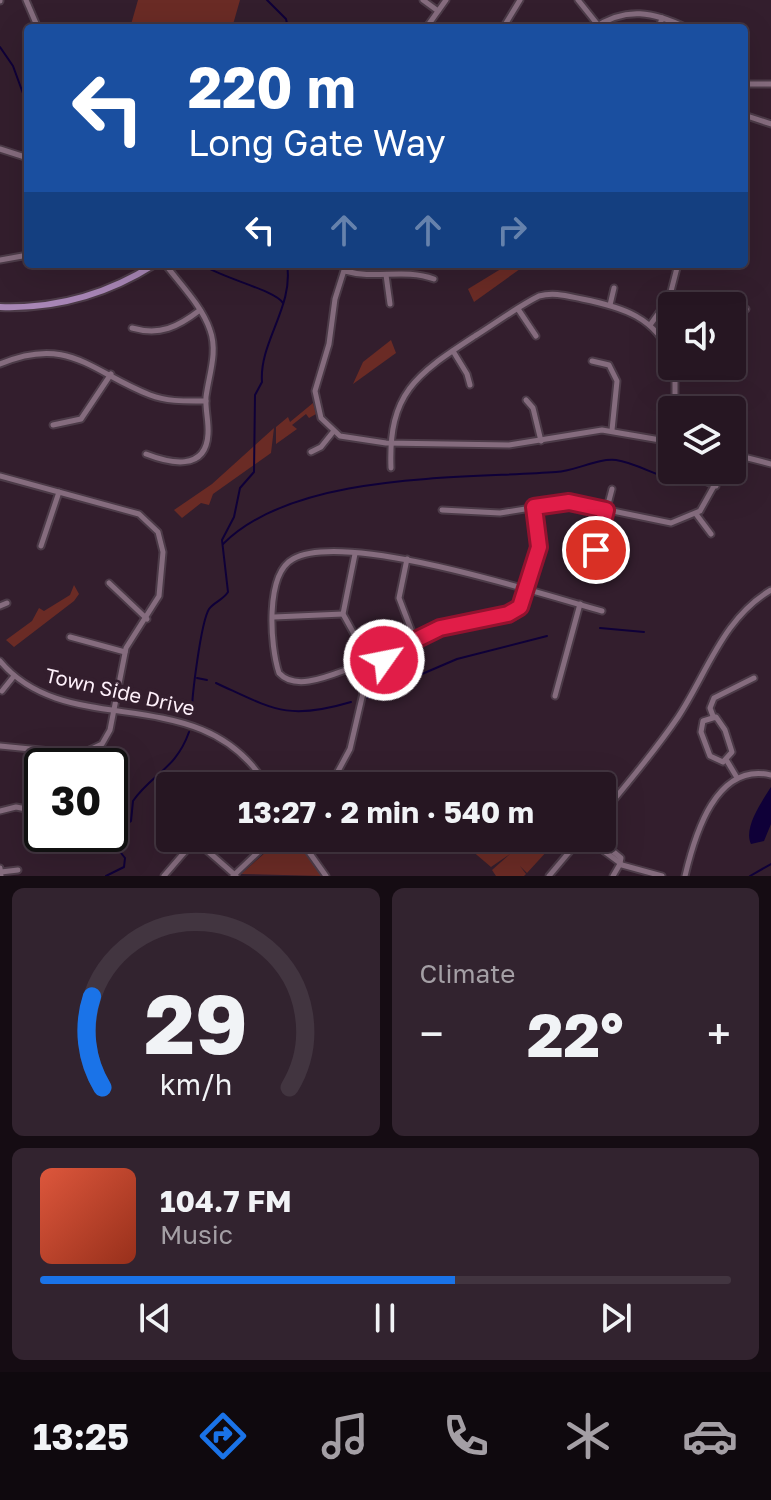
<!DOCTYPE html>
<meta charset="utf-8">
<style>
:root{--surface:#261622;--page:#32232f;--text:#f1f3f6;--muted:#a49fa5;--line:#423540;--accent:#1a73e8}
body{margin:0;font-family:"Golos Text",sans-serif;background:var(--page);color:var(--text);height:100vh;display:flex;flex-direction:column;font-size:30px;white-space:nowrap}
*{box-sizing:border-box;margin:0}
p{font-size:26px;color:var(--muted)}
.icon{flex:none;width:44px;height:44px;fill:none;stroke:currentColor;stroke-width:2;stroke-linecap:round;stroke-linejoin:round}
.map{position:relative;height:876px;overflow:hidden}
.drawer{display:flex;flex-direction:column;gap:12px;padding:12px;background:#150c13;flex:1}
.drawer>*{flex:none}
.hud{position:absolute;left:24px;top:24px;width:724px;height:244px;border-radius:8px;box-shadow:0 8px 32px #0002,0 0 0 2px var(--line);background:#1a4fa0;color:#fff;overflow:hidden}
.controls{position:absolute;left:658px;top:292px;display:grid;gap:16px}
.controls a{display:grid;place-items:center;width:88px;height:88px;border-radius:8px;background:var(--surface);box-shadow:0 8px 32px #0002,0 0 0 2px var(--line);font-size:40px}
.speed{position:absolute;left:24px;top:748px;display:flex;gap:16px;font-size:40px;font-weight:700;text-align:center}
.speed>*{display:grid;place-content:center;width:104px;height:104px;border-radius:50%;background:var(--surface);box-shadow:0 8px 32px #0002,0 0 0 2px var(--line);line-height:1}
.speed .limit{border:4px solid #111;border-radius:12px;background:#fff;color:#111}
.pin{position:absolute;display:grid;place-items:center;width:68px;height:68px;color:#fff;margin:-34px;border:4px solid #fff;border-radius:50%;box-shadow:0 2px 8px #0007}
.me{position:absolute;width:88px;margin:-44px;rotate:57deg;stroke-linejoin:round;filter:drop-shadow(0 0 6px #0008)}
.turn{display:flex;align-items:center;gap:28px;height:168px;padding:0 32px;font-size:36px}
.turn .icon{width:104px;height:104px;stroke-width:2.5}
.turn b{display:block;font-size:56px;line-height:68px}
.lanes{display:flex;align-items:center;height:76px;padding:0 32px;background:#0003;justify-content:center;gap:40px;direction:ltr}
.lanes .off{opacity:.35}
.big{font-size:60px;font-weight:700;line-height:1.1}
.drawer .card{flex:1;display:flex;flex-direction:column;justify-content:center;gap:12px;min-width:0;padding:0 28px;border-radius:12px;background:var(--page)}
.drawer .dial{align-items:center;gap:0}
.dial svg{height:208px;overflow:visible;fill:none;stroke:var(--line);stroke-width:7;stroke-linecap:round;text-anchor:middle}
.dial text{fill:var(--text);stroke:none}
.song{display:flex;align-items:center;gap:24px}
.cover{width:96px;height:96px;border-radius:12px;background:linear-gradient(135deg,hsl(10 70% 55%),hsl(10 70% 35%))}
.played{height:8px;border-radius:4px;background:linear-gradient(90deg,var(--accent) 60%,var(--line) 60%)}
.keys{display:flex;justify-content:space-around;direction:ltr}
.heat{display:flex;justify-content:space-between;align-items:center;font-size:44px;direction:ltr}
.drawer .tiles{flex:1;display:grid;gap:12px;grid-template-columns:1fr 1fr}
.card:last-child{grid-column:span 2}
.trip{position:absolute;left:156px;top:772px;width:460px;height:80px;border-radius:8px;background:var(--surface);box-shadow:0 8px 32px #0002,0 0 0 2px var(--line);font-weight:700;line-height:80px;text-align:center}
.dock{display:flex;height:128px;justify-content:space-around;align-items:center;background:#0f090e;color:var(--muted)}
.dock .icon{width:56px;height:56px}
.dock .on{color:var(--accent)}
.dock b{font-size:36px;color:var(--text)}
.map>svg:first-child{display:block}
.green{fill:#6a2b25}
.water{fill:#0f0038}
.lines{fill:none;stroke-linecap:round;stroke-linejoin:round}
.stream{stroke:#0f0038;stroke-width:2}
.minor-casing{stroke:#4c3b48;stroke-width:9}
.major-casing{stroke:#4c3b48;stroke-width:10}
.minor{stroke:#856c7e;stroke-width:5}
.major{stroke:#a886b6;stroke-width:6}
.route-casing{stroke:#92132f;stroke-width:20}
.route{stroke:#e11d48;stroke-width:14}
.labels{text-anchor:middle;stroke-width:8;stroke-linejoin:round;paint-order:stroke}
.street-label{font-size:20px;fill:#fef0fa;stroke:#331e2d}
</style>
<div class="map">
<svg width="771" height="876" viewBox="0 0 771 876">
<rect width="100%" height="100%" fill="#331e2d"/>
<!-- green -->
<g class="green">
<polygon points="138,0 240,0 232,28 130,28"/>
<polygon points="509,264 527,264 474,302 468,289"/>
<polygon points="391,340 396,353 353,384 363,362"/>
<polygon points="313,403 316,414 309,418 306,414 292,425 297,429 276,444 276,427 288,417 290,422"/>
<polygon points="274,428 271,453 213,494 209,505 201,503 182,518 174,510 212,484"/>
<polygon points="74,585 79,594 74,601 14,647 6,640 32,621 39,608 44,611 70,595"/>
<polygon points="282,838 294,838 322,876 241,874"/>
<polygon points="464,838 559,838 527,873 520,866 526,874 524,876 496,876 492,870 510,854 491,867 464,844"/>
</g>
<!-- water -->
<path class="water" d="M771,787V824L764,841L751,844C743,828 762,801 771,787Z"/>
<g class="lines">
<!-- stream -->
<g class="stream">
<polyline points="267,0 286,19 288,28"/>
<polyline points="0,47 13,66 28,107"/>
<path d="M201,264C221,278 275,290 283,303"/>
<path d="M223,544C295,472 458,479 556,472C576,471 597,458 616,460C631,462 648,471 662,476"/>
<polyline points="600,628 644,632"/>
<polyline points="197,678 207,680"/>
<path d="M216,683C273,709 287,721 351,702"/>
<polyline points="366,698 457,659 547,636"/>
<path d="M192,716C191,700 201,622 209,609C214,602 223,600 228,592L222,540L234,517L240,488L254,472L255,395L262,382C259,342 294,307 287,264"/>
<path d="M106,876L124,867L125,858L114,844L115,833L131,821L133,801C152,774 176,769 189,732"/>
<polyline points="750,876 771,864"/>
</g>
<defs>
<g id="minor">
<polyline points="26,0 38,28"/>
<polyline points="423,0 438,11"/>
<polyline points="578,0 598,25"/>
<polyline points="0,1 0,0"/>
<polyline points="426,28 446,0"/>
<polyline points="503,28 520,0"/>
<path d="M594,28C626,6 654,12 687,28"/>
<polyline points="659,28 662,18"/>
<polyline points="744,84 771,84"/>
<polyline points="744,115 771,124"/>
<polyline points="0,149 28,158"/>
<polyline points="0,260 28,255"/>
<polyline points="346,264 335,299 329,344 315,391 321,418 340,436 386,443 509,445 602,430 672,442"/>
<path d="M345,271C376,280 403,268 434,279"/>
<polyline points="386,275 390,304"/>
<polyline points="672,293 707,306"/>
<polyline points="610,305 614,288"/>
<polyline points="518,309 536,336"/>
<polyline points="732,312 746,309"/>
<polyline points="650,325 669,299 678,264"/>
<path d="M132,328C160,336 178,327 200,310"/>
<polyline points="732,347 740,353"/>
<polyline points="453,351 467,374 470,385"/>
<polyline points="592,361 609,365 617,381 612,430"/>
<path d="M0,364C69,335 91,372 150,395C168,402 187,401 206,401"/>
<polyline points="675,366 675,410"/>
<polyline points="526,400 533,408 541,441"/>
<polyline points="676,401 709,405"/>
<polyline points="53,425 81,419 111,374"/>
<polyline points="311,452 321,447 333,432"/>
<path d="M146,454C169,463 206,472 208,434C209,422 205,409 206,397C209,374 218,352 210,330C202,306 180,284 165,264"/>
<polyline points="732,454 771,464"/>
<path d="M391,468C388,392 417,374 475,336C496,323 517,307 539,296C554,292 567,296 582,299C622,307 656,317 672,358"/>
<polyline points="0,476 139,514 158,532 163,552 159,596 126,648 110,730 102,744 81,754 0,746"/>
<polyline points="698,478 716,486"/>
<polyline points="442,510 500,513 569,502 671,523 700,511 723,470"/>
<polyline points="696,514 711,534"/>
<polyline points="41,546 59,492"/>
<polyline points="596,550 612,489"/>
<polyline points="355,554 343,614 363,650"/>
<polyline points="407,559 399,598 415,640"/>
<polyline points="109,583 147,619"/>
<polyline points="0,606 7,603"/>
<polyline points="274,617 343,614"/>
<polyline points="70,637 125,652"/>
<circle cx="370" cy="662" r="14"/>
<polyline points="383,656 440,628 508,614 520,607 539,547 534,507"/>
<path d="M0,661C68,743 202,677 267,786"/>
<path d="M357,666C335,673 297,693 279,673C270,646 265,574 293,559C345,530 541,594 602,611"/>
<polyline points="2,691 14,676"/>
<polyline points="555,696 580,604"/>
<polyline points="713,716 710,708 714,698 754,678"/>
<polygon points="716,717 725,730 732,752 723,762 710,756 701,732 703,721"/>
<polyline points="727,761 736,776"/>
<polyline points="330,786 350,749 367,676"/>
<polyline points="0,811 16,807 42,812"/>
<path d="M602,814C628,783 655,751 678,717C707,673 723,618 771,590"/>
<polyline points="299,838 326,876"/>
<polyline points="592,838 593,843 620,863"/>
<polyline points="597,838 621,858 620,863"/>
<polyline points="195,840 236,876"/>
<polyline points="622,865 662,876"/>
<polyline points="0,868 1,876"/>
<polyline points="1,872 18,870"/>
<polyline points="164,876 195,840"/>
<polyline points="233,876 273,838"/>
<polyline points="549,876 581,838"/>
<polyline points="613,876 620,864"/>
<path d="M685,876C695,834 716,762 771,775"/>
</g>
<path id="major" d="M0,307C56,309 108,294 155,264"/>
</defs>
<!-- minor casing -->
<use href="#minor" class="minor-casing"/>
<!-- major casing -->
<use href="#major" class="major-casing"/>
<!-- minor -->
<use href="#minor" class="minor"/>
<!-- major -->
<use href="#major" class="major"/>
</g>
<g class="lines">
<defs>
<polyline id="route" points="384,660 383,656 440,628 508,614 520,607 539,547 534,507 569,502 606,510 596,550"/>
</defs>
<!-- route casing -->
<use href="#route" class="route-casing"/>
<!-- route -->
<use href="#route" class="route"/>
</g>
<g class="labels">
<!-- street labels -->
<g class="street-label">
<text transform="translate(120 692) rotate(13)" y="7">Town Side Drive</text>
</g>
</g>
</svg>
<div class="controls">
<a><svg class="icon" aria-label="sound" viewBox="0 0 24 24"><path d="M4 9h4l5-4v14l-5-4H4zM17 9q2 3 0 6"/></svg></a>
<a><svg class="icon" aria-label="layers" viewBox="0 0 24 24"><path d="M12 4l9 5-9 5-9-5zM3 14l9 5 9-5"/></svg></a>
</div>
<div class="speed"><div class="limit">30</div></div>
<div class="pin" style="left:596px;top:550px;background:#d93025"><svg class="icon" aria-label="arrive" viewBox="0 0 24 24"><path d="M6 21V4h12l-3 4 3 4H6"/></svg></div>
<svg class="me" style="left:384px;top:660px" viewBox="-20 -20 40 40"><circle r="17" fill="#e11d48" stroke="#fff" stroke-width="3"/><path d="M0-11L8 9 0 5-8 9z" fill="#fff"/></svg>
<div class="trip">13:27 · 2 min · 540 m</div>
<div class="hud">
<div class="turn"><svg class="icon" aria-label="left" viewBox="0 0 24 24"><path d="M17 20v-9H6M10 6l-5 5 5 5"/></svg><div><b>220 m</b>Long Gate Way</div></div>
<div class="lanes"><svg class="icon" aria-label="left" viewBox="0 0 24 24"><path d="M17 20v-9H6M10 6l-5 5 5 5"/></svg><svg class="icon off" aria-label="ahead" viewBox="0 0 24 24"><path d="M12 20V5M6 11l6-6 6 6"/></svg><svg class="icon off" aria-label="ahead" viewBox="0 0 24 24"><path d="M12 20V5M6 11l6-6 6 6"/></svg><svg class="icon off" aria-label="right" viewBox="0 0 24 24"><path d="M7 20v-9h11M14 6l5 5-5 5"/></svg></div>
</div>
</div>
<section class="drawer">
<div class="tiles">
<div class="card dial"><svg viewBox="0 0 100 80">
<path d="M14 69A42 42 0 1 1 86 69"/>
<path d="M14 69A42 42 0 0 1 10 34" stroke="#1a73e8"/>
<text x="50" y="56" font-size="32" font-weight="700">29</text>
<text x="50" y="72" font-size="11">km/h</text>
</svg></div>
<div class="card"><p>Climate</p>
<div class="heat"><a>−</a><b class="big">22°</b><a>+</a></div>
</div>
<div class="card">
<div class="song"><i class="cover"></i><div><b>104.7 FM</b><p>Music</p></div></div>
<div class="played"></div>
<div class="keys"><svg class="icon" aria-label="previous" viewBox="0 0 24 24"><path d="M18 5L8 12l10 7zM5 5v14"/></svg><svg class="icon" aria-label="pause" viewBox="0 0 24 24"><path d="M8 5v14M16 5v14"/></svg><svg class="icon" aria-label="next" viewBox="0 0 24 24"><path d="M6 5l10 7-10 7zM19 5v14"/></svg></div>
</div>
</div>
</section>
<nav class="dock">
<b>13:25</b>
<svg class="icon on" aria-label="directions" viewBox="0 0 24 24"><path d="M12 3l9 9-9 9-9-9zM9 14v-3h6M13 9l2 2-2 2"/></svg>
<svg class="icon" aria-label="music" viewBox="0 0 24 24"><path d="M9 18V5l10-2v13"/><circle cx="6" cy="18" r="3"/><circle cx="16" cy="16" r="3"/></svg>
<svg class="icon" aria-label="phone" viewBox="0 0 24 24"><path d="M5 4h4l2 5-3 2q2 4 5 5l2-3 5 2v4C11 20 4 13 5 4z"/></svg>
<svg class="icon" aria-label="climate" viewBox="0 0 24 24"><path d="M12 3v18M4 7l16 10M4 17L20 7"/></svg>
<svg class="icon" aria-label="car" viewBox="0 0 24 24"><path d="M5 17H2v-5l4-1 3-4h7l3 4 3 1v5h-3M9 17h6M6 11h13"/><circle cx="7" cy="17" r="2"/><circle cx="17" cy="17" r="2"/></svg>
</nav>
